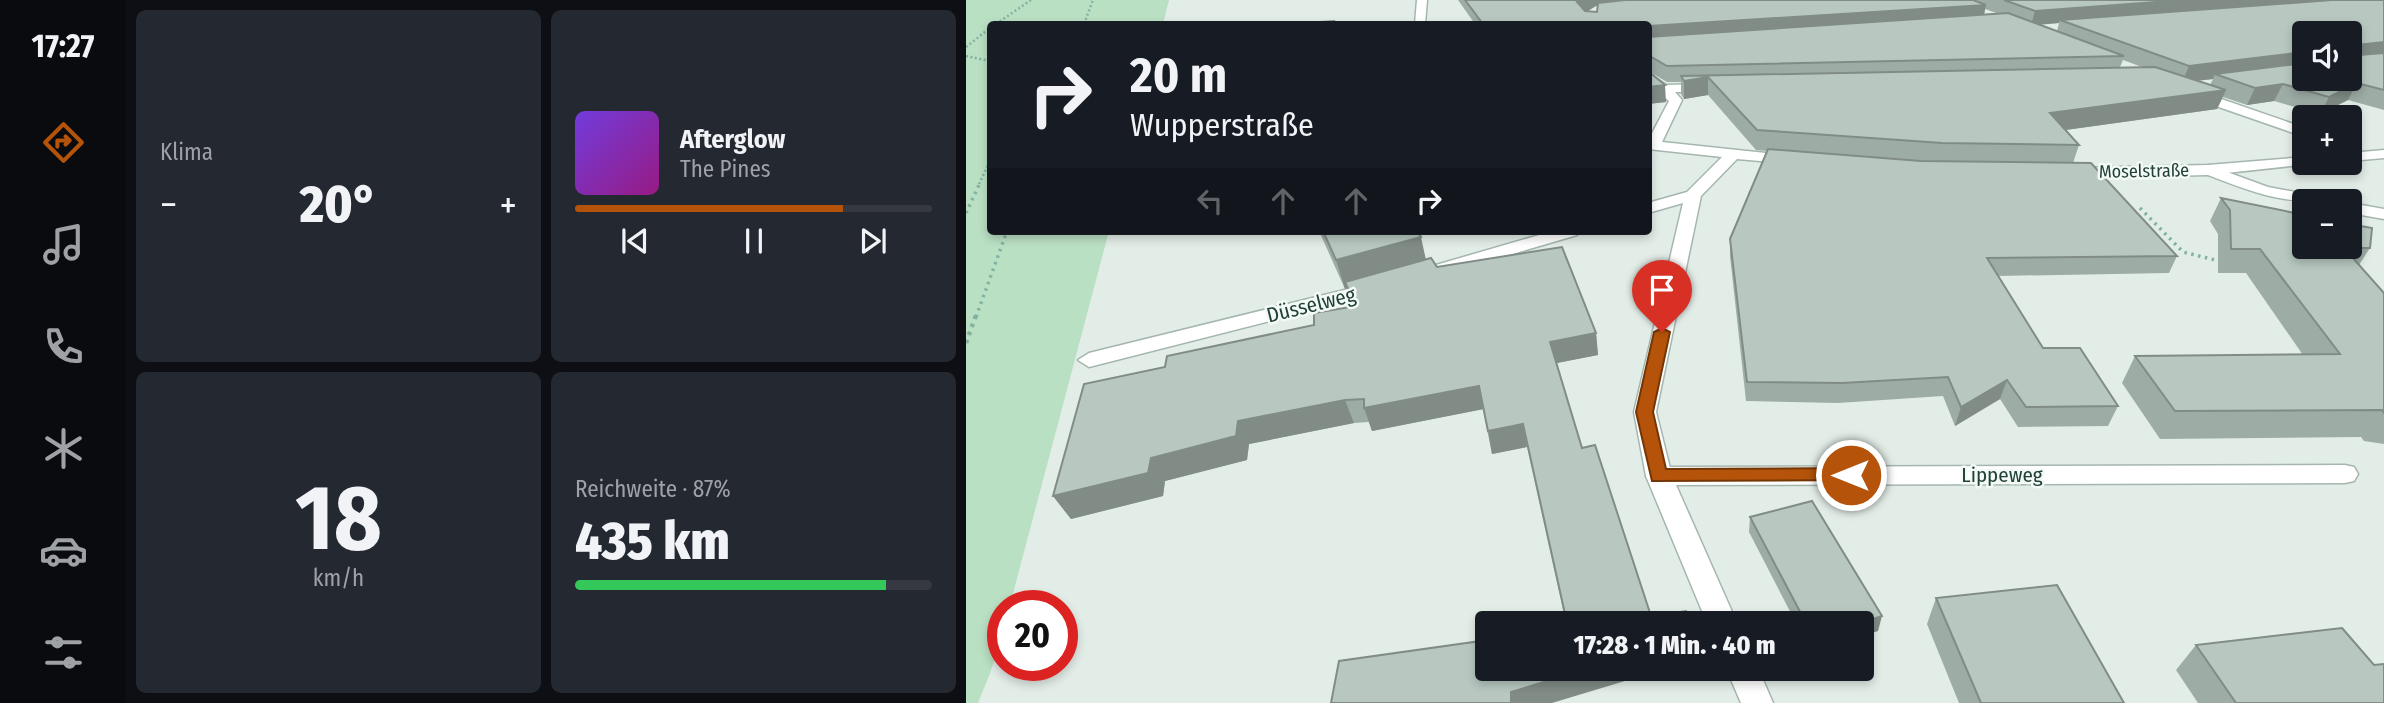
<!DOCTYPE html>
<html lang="de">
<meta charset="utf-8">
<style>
:root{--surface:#171b24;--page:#242831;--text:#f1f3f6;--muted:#9ea1a6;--line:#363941;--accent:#b45309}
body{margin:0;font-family:"Fira Sans Condensed",sans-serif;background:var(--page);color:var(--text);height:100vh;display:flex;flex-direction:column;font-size:26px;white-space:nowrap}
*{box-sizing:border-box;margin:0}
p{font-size:23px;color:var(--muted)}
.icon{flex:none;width:38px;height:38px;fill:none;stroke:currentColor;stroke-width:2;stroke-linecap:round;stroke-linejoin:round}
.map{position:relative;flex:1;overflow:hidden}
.sheet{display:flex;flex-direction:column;gap:10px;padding:10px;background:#0d0f14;width:840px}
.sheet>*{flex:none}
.guide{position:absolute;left:21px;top:21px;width:665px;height:214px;border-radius:7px;box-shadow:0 4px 10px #0003;background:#171b24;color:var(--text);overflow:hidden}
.buttons{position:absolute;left:1326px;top:21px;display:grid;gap:14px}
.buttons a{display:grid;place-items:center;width:70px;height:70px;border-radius:7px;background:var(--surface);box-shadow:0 4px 10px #0003;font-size:35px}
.speed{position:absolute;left:21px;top:590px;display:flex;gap:14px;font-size:35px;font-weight:700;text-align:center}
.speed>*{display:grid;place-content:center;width:91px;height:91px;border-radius:50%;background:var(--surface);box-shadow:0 4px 10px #0003;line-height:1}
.speed .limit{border:10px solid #d22;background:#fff;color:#111}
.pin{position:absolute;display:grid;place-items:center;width:60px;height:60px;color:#fff;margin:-72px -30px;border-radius:50% 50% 50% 0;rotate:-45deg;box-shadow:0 0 7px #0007}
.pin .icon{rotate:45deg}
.me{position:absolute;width:77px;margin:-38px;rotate:270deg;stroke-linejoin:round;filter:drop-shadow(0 0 5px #0008)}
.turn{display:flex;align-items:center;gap:24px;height:147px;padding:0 28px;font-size:32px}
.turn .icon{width:91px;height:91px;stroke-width:2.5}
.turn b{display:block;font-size:49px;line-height:60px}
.lanes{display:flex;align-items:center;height:66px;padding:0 28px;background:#0003;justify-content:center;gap:35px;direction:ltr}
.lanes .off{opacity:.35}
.big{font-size:52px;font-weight:800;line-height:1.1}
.sheet .widget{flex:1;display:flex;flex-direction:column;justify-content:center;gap:10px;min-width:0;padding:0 24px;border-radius:10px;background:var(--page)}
.sheet .dial{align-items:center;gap:0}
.dial b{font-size:91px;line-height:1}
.song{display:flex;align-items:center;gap:21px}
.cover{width:84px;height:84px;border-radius:10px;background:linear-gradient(135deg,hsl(260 70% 55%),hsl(310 70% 35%))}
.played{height:7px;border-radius:4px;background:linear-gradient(90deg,var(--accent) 75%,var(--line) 75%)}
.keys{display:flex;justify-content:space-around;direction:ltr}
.heat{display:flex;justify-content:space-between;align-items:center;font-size:38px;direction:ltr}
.charge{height:10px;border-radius:5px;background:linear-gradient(90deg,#34c759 87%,var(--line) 0)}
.sheet .tiles{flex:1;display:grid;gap:10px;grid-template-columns:repeat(2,1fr)}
.trip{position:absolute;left:509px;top:611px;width:399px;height:70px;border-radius:7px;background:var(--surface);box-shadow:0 4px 10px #0003;font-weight:800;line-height:70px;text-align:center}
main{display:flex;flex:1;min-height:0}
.menu{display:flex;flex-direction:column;width:126px;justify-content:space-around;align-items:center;background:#090b0e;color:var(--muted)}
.menu .icon{width:49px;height:49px}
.menu .current{color:var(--accent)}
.menu b{font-size:32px;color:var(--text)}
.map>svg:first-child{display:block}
.green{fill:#bae0c4}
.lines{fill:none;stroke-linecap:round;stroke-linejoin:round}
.lane-casing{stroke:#a5b6af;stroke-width:3}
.street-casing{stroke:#a5b6af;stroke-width:3}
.path-far2{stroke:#81b3a2;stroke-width:2.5;stroke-dasharray:2 2.5;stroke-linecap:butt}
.path-far1{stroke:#81b3a2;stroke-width:3.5;stroke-dasharray:2.5 4.5;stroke-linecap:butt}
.path{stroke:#81b3a2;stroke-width:4.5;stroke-dasharray:3.5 5;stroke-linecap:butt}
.lane{fill:#fff;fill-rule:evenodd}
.street{fill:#fff;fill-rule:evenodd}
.wall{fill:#9eaca6;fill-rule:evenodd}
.shaded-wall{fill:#818c87}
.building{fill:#b8c8c1;stroke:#818c87;stroke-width:2}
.route{fill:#b45309;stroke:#753606;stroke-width:2}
.labels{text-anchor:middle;stroke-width:5;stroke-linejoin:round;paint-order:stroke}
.far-street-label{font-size:18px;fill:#214037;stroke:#f3faf6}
.street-label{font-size:21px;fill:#214037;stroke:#f3faf6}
</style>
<main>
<nav class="menu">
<b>17:27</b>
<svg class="icon current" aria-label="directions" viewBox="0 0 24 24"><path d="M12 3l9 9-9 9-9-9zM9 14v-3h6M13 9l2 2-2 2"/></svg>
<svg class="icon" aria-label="music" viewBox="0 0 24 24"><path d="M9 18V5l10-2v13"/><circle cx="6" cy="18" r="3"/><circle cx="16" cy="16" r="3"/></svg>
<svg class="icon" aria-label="phone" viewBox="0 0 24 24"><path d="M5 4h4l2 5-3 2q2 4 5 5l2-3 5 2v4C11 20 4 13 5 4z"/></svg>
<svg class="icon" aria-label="climate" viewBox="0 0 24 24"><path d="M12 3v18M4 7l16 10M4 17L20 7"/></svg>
<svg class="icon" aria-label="car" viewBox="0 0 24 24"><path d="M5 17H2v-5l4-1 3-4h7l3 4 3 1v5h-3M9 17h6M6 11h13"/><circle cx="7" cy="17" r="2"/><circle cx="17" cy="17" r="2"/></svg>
<svg class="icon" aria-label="filters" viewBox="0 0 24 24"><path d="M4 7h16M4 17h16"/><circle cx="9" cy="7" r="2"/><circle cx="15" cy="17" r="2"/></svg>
</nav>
<section class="sheet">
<div class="tiles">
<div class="widget"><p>Klima</p>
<div class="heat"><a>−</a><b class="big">20°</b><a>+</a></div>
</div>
<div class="widget">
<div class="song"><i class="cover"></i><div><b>Afterglow</b><p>The Pines</p></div></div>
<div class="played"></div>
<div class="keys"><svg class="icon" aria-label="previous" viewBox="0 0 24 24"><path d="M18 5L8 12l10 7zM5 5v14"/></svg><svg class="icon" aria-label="pause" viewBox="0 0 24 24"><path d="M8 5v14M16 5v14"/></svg><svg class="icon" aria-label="next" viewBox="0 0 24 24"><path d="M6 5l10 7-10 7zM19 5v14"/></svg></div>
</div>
<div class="widget dial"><b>18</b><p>km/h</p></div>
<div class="widget"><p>Reichweite · 87%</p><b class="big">435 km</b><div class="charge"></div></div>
</div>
</section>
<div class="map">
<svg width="1418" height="703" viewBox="0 0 1418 703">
<rect width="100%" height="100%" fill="#e3ede8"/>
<!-- green -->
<path class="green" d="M0,0H203L197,24H24V231H143L44,605L37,606C37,642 26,670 12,703H0Z"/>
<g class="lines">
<defs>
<g id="lane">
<path d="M1242,165L1302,187L1351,196L1359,201C1312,203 1283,191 1237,173L1234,170Z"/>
<polygon points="1384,203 1418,209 1418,219 1384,213"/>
<polygon points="1379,465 1388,467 1392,474 1388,481 1379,483 693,485 684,483 680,476 684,469 693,467"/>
</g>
<g id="street">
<polygon points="451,0 461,0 459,24 449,24"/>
<polygon points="682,73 700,85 741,84 747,88 741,92 709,92 716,100 696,142 827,156 834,160 827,164 771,159 735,196 690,412 706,476 771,623 741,623 680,476 668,412 717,203 682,213 682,203 721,192 756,157 682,149 682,141 703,101 682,83"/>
<polygon points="1224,91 1232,91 1339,128 1339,137 1224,97"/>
<polygon points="1418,150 1418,158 1384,161 1384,153"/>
<polygon points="1339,157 1339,163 1344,164 1242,175 1107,178 1099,173 1107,168 1242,165"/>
<polygon points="587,231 614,231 611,235 475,275 469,277 460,271 463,267"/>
<polygon points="411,282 418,284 420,288 418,292 123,367 112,360 123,353"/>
<polygon points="760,668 792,668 807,703 775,703"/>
</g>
</defs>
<!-- lane casing -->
<use href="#lane" class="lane-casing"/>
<!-- street casing -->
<use href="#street" class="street-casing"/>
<!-- path-far2 -->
<g class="path-far2">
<polyline points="30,24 65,0"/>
<polyline points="118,24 127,0"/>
<polyline points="0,47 24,28"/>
<polyline points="0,56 24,61"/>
<polyline points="13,184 24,161"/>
</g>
<!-- path-far1 -->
<g class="path-far1">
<polyline points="1174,208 1217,252 1257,262"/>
<polyline points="0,213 14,183"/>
<polyline points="10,317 41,231"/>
</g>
<!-- path -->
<polyline class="path" points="0,343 10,315"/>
<!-- lane -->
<use href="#lane" class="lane"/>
<!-- street -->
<use href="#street" class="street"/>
</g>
<!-- wall -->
<g class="wall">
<path d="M492,0H1418V110L1382,100L1354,114L1308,101L1281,105L1257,97L1251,109L1099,130L1113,145L1107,163L1211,256L1203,273L1032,276L1077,348L1152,406L1142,426L1052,427L1034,399L989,426L977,396L872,403L780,401L764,256V239L801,151L790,150L742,95L718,99L715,94V82H701L684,72L700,102L682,104V24H509ZM630,6H632L631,12L621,11ZM1019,9L1033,14L1018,15ZM1093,23L1091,31L1073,25ZM1339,33L1384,79H1339ZM1157,60L1176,67H1154ZM1247,79L1244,85L1231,81Z"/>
<polygon points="1255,198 1404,248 1393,265 1418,293 1418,444 1398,441 1395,437 1194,439 1156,383 1169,356 1337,355 1280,273 1252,273 1252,234 1244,221"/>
<polygon points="353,231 451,231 460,260 471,267 630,333 632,355 590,363 616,448 685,616 723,623 600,623 561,447 526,454 517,409 406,431 403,422 388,423 283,444 281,460 199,481 197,496 105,519 87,496 199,367 348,325 387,306 381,288 379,289"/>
<polygon points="784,517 912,631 896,623 830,623 783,532"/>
<polygon points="970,598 1158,703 993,703 961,624"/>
<polygon points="1230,645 1408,665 1418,703 1232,703 1210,670"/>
</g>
<!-- shaded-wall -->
<g class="shaded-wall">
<polygon points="616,0 702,0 630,6 612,17 611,2"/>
<polygon points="1217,0 1397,0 1094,20 1093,23 1065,25 1069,11"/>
<polygon points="1020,5 1017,19 682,41 682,26"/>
<polygon points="1418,42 1418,57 1384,60 1392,45"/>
<polygon points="1339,52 1339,67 1249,74 1247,79 1216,82 1223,66"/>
<polygon points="742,77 742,95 718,99 718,81"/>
<polygon points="1391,83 1382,100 1354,114 1363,97"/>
<polygon points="1317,84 1308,101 1281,105 1289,88"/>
<polygon points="699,85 700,102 682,104 682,87"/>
<polygon points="1260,90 1251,109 1078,133 1084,113"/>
<polygon points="455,237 461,265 379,282 381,288 379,289 370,260"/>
<polygon points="630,333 632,355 586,364 584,342"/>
<polygon points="1041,380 1034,399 989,426 995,407"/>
<polygon points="513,386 518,409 406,431 398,408"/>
<polygon points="379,400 388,423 283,444 281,460 199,481 197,496 105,519 87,496 185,458 272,421"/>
<polygon points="557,424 561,447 526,454 522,431"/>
<polygon points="916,616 912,631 896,636 896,623"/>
<polygon points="624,668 702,668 586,703 545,703 545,692"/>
</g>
<!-- building -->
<g class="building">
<polygon points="499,0 616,0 611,2 619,11 631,12 632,3 659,0 1007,0 1020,5 682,26 682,24 517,24"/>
<polygon points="1038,0 1217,0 1069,11"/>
<polygon points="1366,0 1418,0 1418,42 1392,45 1390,53 1393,55 1418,53 1418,90 1391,83 1363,97 1317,84 1289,88 1249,74 1339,63 1339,79 1384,79 1384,33 1339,33 1339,52 1223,66 1094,20"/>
<polygon points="1042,13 1158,56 701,66 682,55 682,37"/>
<polygon points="368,21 367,24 321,24"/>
<polygon points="1189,67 1260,90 1084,113 1113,145 976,143 791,130 742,77 718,81 715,76"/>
<polygon points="682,71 699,85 682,87"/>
<polygon points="802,149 955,161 1125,163 1211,256 1021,258 1077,348 1114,348 1152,406 1060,407 1041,380 995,407 982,377 876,383 781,382 764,239"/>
<polygon points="1255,198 1339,215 1339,247 1384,247 1384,224 1406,228 1404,248 1378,248 1418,293 1418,413 1416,410 1209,411 1169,356 1374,354 1294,249 1265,249 1264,210"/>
<polygon points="357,231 451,231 455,237 370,260"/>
<polygon points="596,247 630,333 584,342 616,448 629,445 685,616 720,611 723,623 601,623 557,424 522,431 513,386 398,408 398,399 379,400 272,421 270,436 185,458 182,473 87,496 118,384 199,367 201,356 348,325 348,313 390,306 379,282 465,258 471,267"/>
<polygon points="846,501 916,616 895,623 840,623 784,517"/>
<polygon points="1091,585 1158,703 1015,703 970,598"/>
<polygon points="1376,628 1408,665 1418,664 1418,703 1270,703 1230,645"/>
<polygon points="522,640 522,668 624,668 545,692 545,703 365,703 373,661"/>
</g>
<!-- route -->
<polygon class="route" points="696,328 704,332 687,412 700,469 885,468 892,470 894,475 892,480 686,481 670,412 688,332"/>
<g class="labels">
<!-- far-street labels -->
<g class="far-street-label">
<text transform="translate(1178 171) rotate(-1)" y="6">Moselstraße</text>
</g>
<!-- street labels -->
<g class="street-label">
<text transform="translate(345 305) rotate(-14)" y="7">Düsselweg</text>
<text x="1036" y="482">Lippeweg</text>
</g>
</g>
</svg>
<div class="buttons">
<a><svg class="icon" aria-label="sound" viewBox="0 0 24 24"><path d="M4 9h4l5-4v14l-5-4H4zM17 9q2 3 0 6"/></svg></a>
<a>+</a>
<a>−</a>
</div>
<div class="speed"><div class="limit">20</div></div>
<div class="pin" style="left:696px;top:332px;background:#d93025"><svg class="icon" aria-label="arrive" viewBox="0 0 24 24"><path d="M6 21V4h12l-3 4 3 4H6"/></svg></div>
<svg class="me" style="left:885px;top:475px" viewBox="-20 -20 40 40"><circle r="17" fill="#b45309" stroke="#fff" stroke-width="3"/><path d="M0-11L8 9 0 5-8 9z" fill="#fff"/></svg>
<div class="trip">17:28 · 1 Min. · 40 m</div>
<div class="guide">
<div class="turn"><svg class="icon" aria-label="right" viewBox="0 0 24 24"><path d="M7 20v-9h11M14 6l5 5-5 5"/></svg><div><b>20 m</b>Wupperstraße</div></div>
<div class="lanes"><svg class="icon off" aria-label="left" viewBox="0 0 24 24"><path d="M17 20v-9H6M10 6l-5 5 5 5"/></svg><svg class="icon off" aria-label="ahead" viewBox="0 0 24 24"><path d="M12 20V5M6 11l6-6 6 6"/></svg><svg class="icon off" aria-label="ahead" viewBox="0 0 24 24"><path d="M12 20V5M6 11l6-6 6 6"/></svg><svg class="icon" aria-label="right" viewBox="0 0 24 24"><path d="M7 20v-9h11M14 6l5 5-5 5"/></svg></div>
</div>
</div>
</main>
